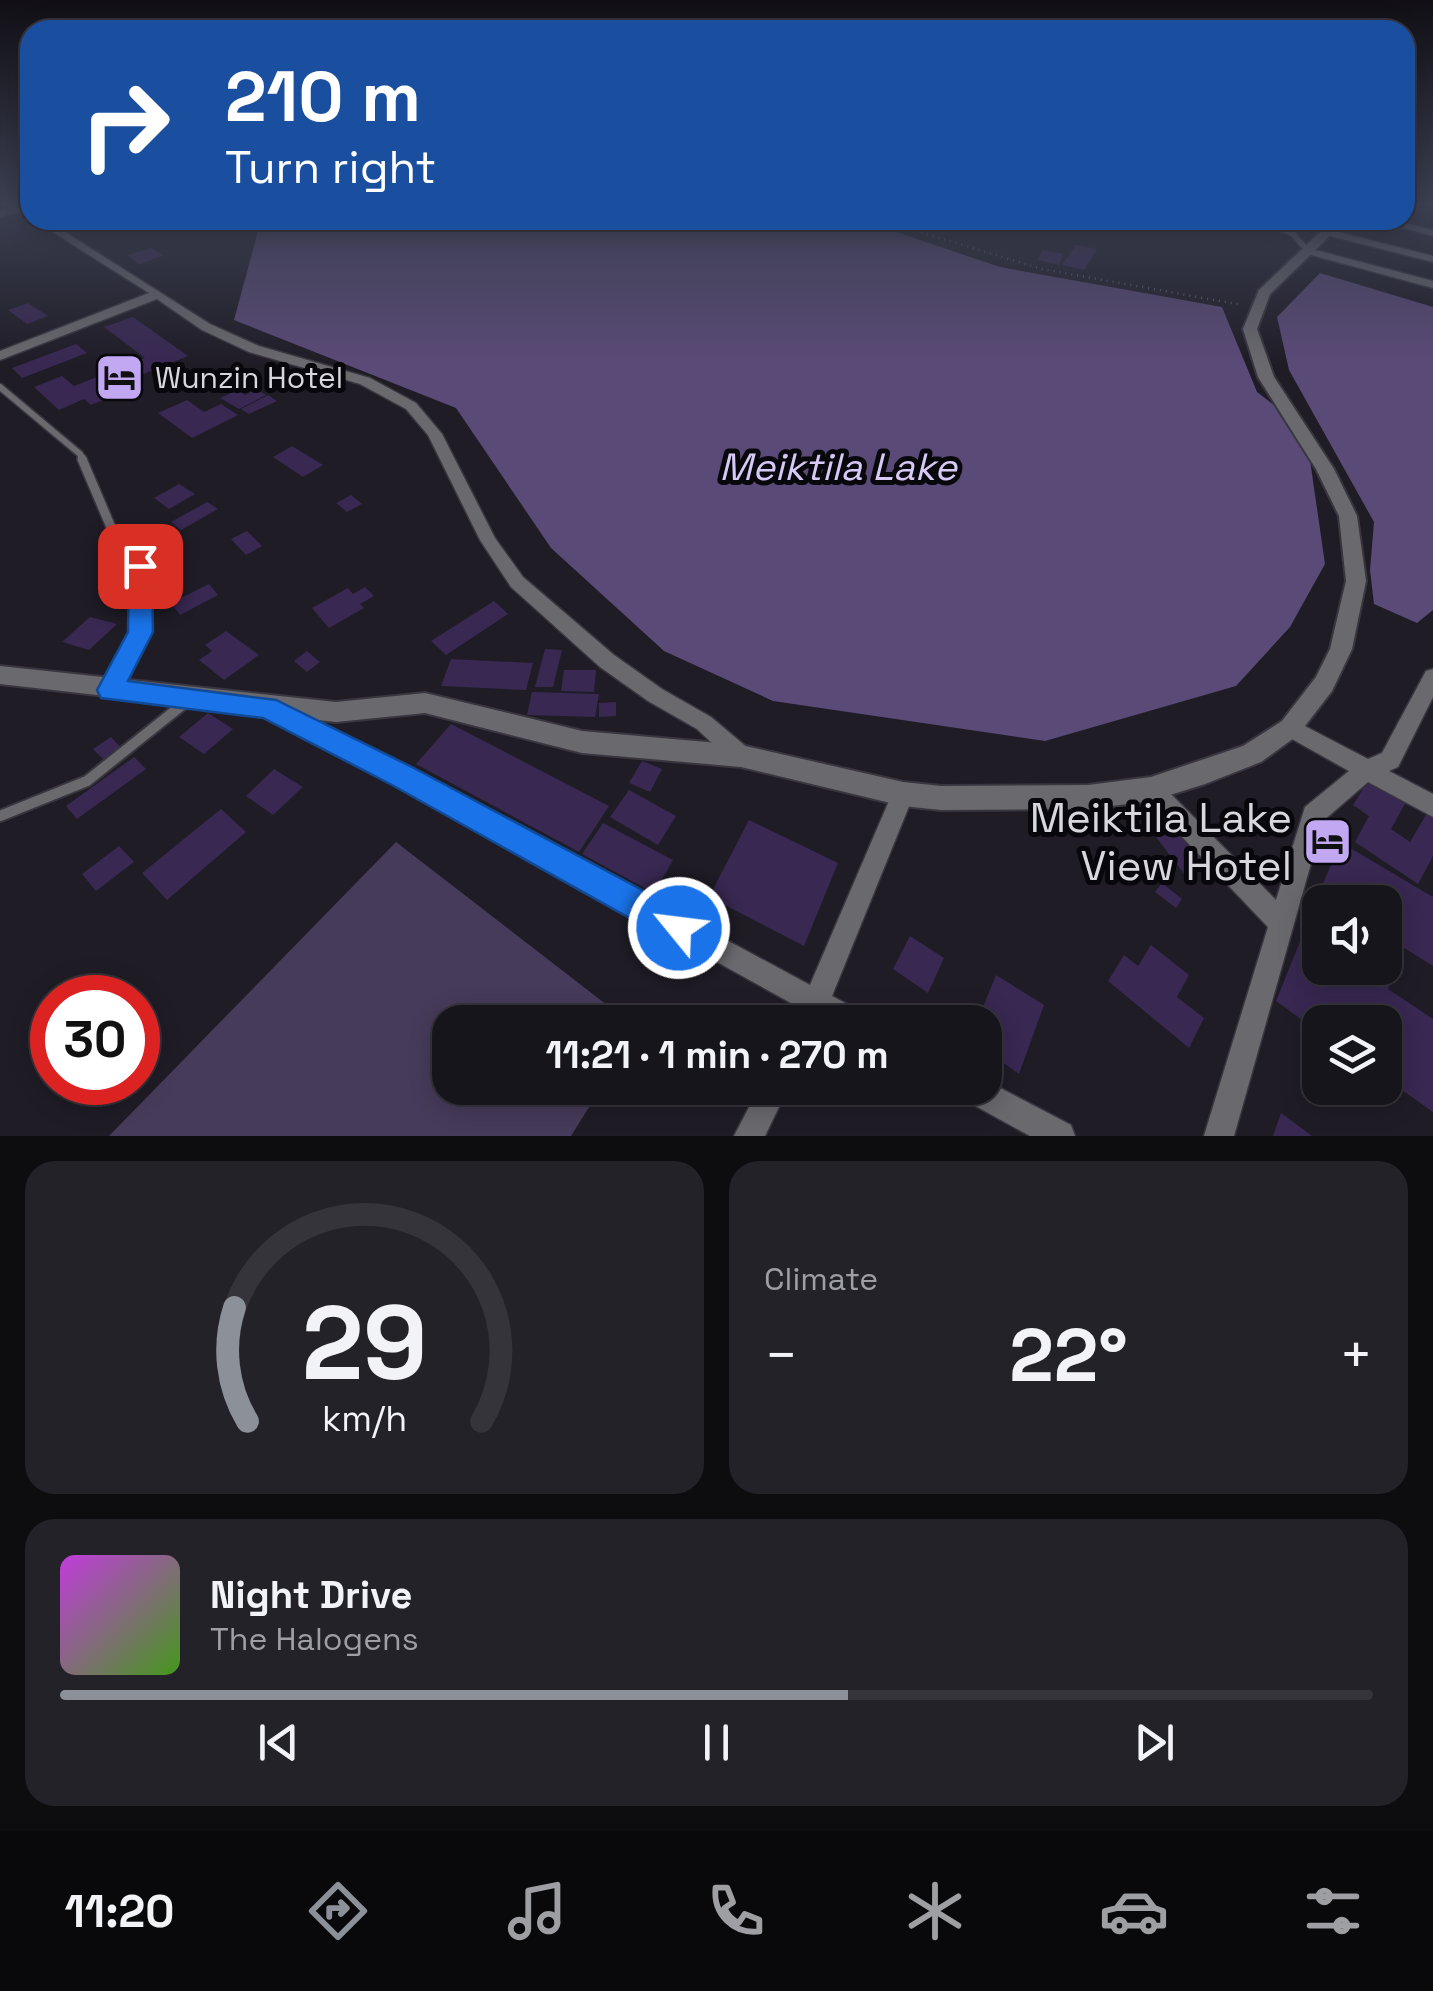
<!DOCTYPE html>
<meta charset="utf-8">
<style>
:root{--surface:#17151c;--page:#242229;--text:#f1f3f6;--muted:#9e9fa3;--line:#36343b;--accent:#8c9099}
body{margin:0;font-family:"Space Grotesk",sans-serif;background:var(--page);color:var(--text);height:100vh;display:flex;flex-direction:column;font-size:38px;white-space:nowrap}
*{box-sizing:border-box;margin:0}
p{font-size:32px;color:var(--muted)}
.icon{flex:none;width:55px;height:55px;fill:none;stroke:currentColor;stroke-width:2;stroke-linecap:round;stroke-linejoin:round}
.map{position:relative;height:1136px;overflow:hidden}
.side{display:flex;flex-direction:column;gap:25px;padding:25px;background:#0d0c0f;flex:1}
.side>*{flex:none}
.guide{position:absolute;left:20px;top:20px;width:1395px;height:210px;border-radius:30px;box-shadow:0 5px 25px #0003,0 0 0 2px var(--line);background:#1a4fa0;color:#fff;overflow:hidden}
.controls{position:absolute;left:1302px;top:885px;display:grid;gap:20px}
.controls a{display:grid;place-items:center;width:100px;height:100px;border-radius:20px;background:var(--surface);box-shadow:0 5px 25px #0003,0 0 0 2px var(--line);font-size:50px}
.speed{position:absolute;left:30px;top:975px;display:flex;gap:20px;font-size:50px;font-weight:700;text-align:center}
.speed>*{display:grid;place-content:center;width:130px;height:130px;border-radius:50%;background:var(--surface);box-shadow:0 5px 25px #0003,0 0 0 2px var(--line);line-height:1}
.speed .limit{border:15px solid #d22;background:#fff;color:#111}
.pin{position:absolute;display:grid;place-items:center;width:85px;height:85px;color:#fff;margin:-42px;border-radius:20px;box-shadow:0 5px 15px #0006}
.me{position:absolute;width:110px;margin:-55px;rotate:299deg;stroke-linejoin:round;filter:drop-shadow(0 0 8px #0008)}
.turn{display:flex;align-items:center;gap:35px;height:210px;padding:0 40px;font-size:45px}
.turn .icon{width:130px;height:130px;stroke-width:2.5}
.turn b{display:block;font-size:70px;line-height:85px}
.big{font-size:75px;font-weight:700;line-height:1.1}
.side .tile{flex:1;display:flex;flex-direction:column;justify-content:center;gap:15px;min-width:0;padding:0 35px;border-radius:30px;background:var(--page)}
.side .dial{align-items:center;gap:0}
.dial svg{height:260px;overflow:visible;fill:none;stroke:var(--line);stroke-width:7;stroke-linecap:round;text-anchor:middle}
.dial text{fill:var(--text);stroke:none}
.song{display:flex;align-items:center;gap:30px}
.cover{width:120px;height:120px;border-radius:15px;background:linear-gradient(135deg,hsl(290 70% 55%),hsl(100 70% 35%))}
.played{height:10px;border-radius:5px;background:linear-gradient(90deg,var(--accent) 60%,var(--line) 60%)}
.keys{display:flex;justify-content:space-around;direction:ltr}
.heat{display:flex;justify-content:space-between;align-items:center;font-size:55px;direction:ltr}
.side .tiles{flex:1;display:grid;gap:25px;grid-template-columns:1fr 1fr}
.tile:last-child{grid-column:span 2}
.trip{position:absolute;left:432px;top:1005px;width:570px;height:100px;border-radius:30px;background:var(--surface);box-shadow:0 5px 25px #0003,0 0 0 2px var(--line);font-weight:700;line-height:100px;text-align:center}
.tab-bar{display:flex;height:160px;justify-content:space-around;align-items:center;background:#09080b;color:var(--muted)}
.tab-bar .icon{width:70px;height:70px}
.tab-bar .on{color:var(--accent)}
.tab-bar b{font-size:45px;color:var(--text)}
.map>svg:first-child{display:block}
.green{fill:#463b5a}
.water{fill:#5a4a77}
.building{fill:#382852;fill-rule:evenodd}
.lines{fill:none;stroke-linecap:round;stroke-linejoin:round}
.service-far3-casing{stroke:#393640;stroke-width:8}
.service-far2-casing{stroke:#393640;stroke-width:9}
.service-far1-casing{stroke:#393640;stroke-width:12}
.service-casing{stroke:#393640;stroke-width:14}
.minor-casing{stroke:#393640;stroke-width:3}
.tertiary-casing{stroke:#393640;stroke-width:4}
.path{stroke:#65626b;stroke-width:2.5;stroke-dasharray:1 5;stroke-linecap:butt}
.service-far3{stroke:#6a696e;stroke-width:5}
.service-far2{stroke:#6a696e;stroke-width:6}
.service-far1{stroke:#6a696e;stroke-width:9}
.service{stroke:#6a696e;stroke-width:10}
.minor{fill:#6a696e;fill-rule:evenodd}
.tertiary{fill:#6a696e;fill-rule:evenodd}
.route{fill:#1a73e8;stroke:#114b97;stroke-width:2.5}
.labels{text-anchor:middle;stroke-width:10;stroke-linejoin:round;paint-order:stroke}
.far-poi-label{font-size:30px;fill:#d9d7de;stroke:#08070b;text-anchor:start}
.water-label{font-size:38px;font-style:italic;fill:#d7c9f5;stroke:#08070b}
.near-poi-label{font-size:42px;fill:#d9d7de;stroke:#08070b;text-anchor:end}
</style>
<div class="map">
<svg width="1433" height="1136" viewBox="0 0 1433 1136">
<rect width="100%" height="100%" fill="#1f1c26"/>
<!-- green -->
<polygon class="green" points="396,842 629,1022 450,1022 450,1088 601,1088 571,1136 109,1136"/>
<!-- water -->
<g class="water">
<polygon points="261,220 861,220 1000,267 1222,307 1257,392 1282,411 1310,460 1325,564 1290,627 1236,686 1045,741 773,701 664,651 551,548 456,408 234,320"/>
<polygon points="1320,273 1433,307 1433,610 1417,623 1374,604 1370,570 1374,522 1289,370 1277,317"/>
</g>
<!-- building -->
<g class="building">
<polygon points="1290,220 1300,220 1319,225 1306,233 1282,225 1296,223"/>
<polygon points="1076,245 1097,249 1084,270 1062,265"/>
<polygon points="151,248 163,256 139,264 128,255"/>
<polygon points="1043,250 1063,254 1059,265 1038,260"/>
<polygon points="28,303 48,316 27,324 8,310"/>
<polygon points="133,317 188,356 129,380 137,386 91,405 84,399 59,410 34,387 62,376 74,386 145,358 104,327"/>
<polygon points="76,344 87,353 22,378 12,368"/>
<polygon points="290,371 314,381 302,389 277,378"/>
<polygon points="256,389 266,395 239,409 220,398 237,390 245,395"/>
<polygon points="268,395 277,401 249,414 241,409"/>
<polygon points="187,400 204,412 221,404 238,415 192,438 158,413"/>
<polygon points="292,446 323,465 303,477 273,457"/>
<polygon points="179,484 195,494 169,509 154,498"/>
<polygon points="351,495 362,504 347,512 336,503"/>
<polygon points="207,502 218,509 181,530 171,522"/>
<polygon points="247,531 262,546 246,555 231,539"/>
<polygon points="209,584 218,595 180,615 171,603"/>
<polygon points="365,587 374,596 360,604 364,608 329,628 312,608 348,588 353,594"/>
<polygon points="494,601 508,614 446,655 431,641"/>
<polygon points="90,617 117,624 89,650 62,642"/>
<polygon points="226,631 259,655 224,680 199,660 212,651 205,645"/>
<polygon points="545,649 562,650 553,687 535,687"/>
<polygon points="307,651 320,662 307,672 294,661"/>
<polygon points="451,659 533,663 526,690 441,686"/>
<polygon points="564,670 596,670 594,692 561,691"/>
<polygon points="532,692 599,694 595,717 527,715"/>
<polygon points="616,702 616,716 599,717 599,703"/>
<polygon points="208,713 233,729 204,754 179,737"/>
<polygon points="451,724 609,806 579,852 416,764"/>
<polygon points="111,737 122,749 105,761 93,749"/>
<polygon points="134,757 146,769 77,819 66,806"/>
<polygon points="642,761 662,769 650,792 629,783"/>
<polygon points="274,769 303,787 273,815 246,796"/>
<polygon points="1370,777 1407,800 1391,829 1410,842 1430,808 1433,809 1433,856 1418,884 1355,842 1369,816 1353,805"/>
<polygon points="629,790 676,816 658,845 610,817"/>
<polygon points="221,809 246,832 167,900 142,873"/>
<polygon points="749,820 838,863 804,946 709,897"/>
<polygon points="1180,822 1214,863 1185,875 1153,833"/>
<polygon points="603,823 673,860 654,893 582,854"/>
<path d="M1340,842L1433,897V966L1401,946L1388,989L1433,1019V1112L1385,1078V1022H1320V1033L1276,1001ZM1320,902H1385V968H1320Z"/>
<polygon points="119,846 134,862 96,891 82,874"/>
<polygon points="1162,883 1182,899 1176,908 1155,892"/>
<polygon points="910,936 944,958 928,993 893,969"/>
<polygon points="1151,945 1189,975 1177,997 1204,1018 1189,1048 1108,981 1124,955 1138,966"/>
<polygon points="996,975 1044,1005 1019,1074 985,1050 985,1022 977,1022"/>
<polygon points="1281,1113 1312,1136 1273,1136"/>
</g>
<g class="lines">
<defs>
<polyline id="service-far3" points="1263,220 1293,234 1308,251"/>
<polyline id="service-far2" points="0,387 80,454 83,461"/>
<polyline id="service-far1" points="82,459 116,539 140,566 141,632 138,638"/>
<g id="service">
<polyline points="111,688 139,636"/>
<polyline points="0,816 87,781 191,698"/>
</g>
<g id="minor">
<polygon points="22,206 30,210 30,217 20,212 0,217 0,211"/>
<polygon points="34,220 46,220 210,324 259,346 370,378 416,403 442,434 495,538 523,577 614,655 662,689 711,717 749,749 752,756 749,763 741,766 733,763 697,729 648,701 600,667 511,587 480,540 428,435 406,409 360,384 249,352 202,330 157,299 0,360 0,351 149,293"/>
<polygon points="1374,220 1392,220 1433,230 1433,236"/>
<polygon points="1326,229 1433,256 1433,262 1322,234 1321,232"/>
<polygon points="1308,248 1433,281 1433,288 1304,253 1304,249"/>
<polygon points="1433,669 1433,697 1398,767 1389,771 1433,794 1433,817 1368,782 1323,821 1234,1136 1204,1136 1268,927 1143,796 1140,789 1143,782 1151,779 1159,782 1276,900 1305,807 1349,771 1283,734 1280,728 1283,722 1290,719 1297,722 1368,759 1382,753 1426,671"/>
<polygon points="267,698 410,769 810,985 895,787 903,784 911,787 914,794 832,996 862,1012 865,1022 795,1022 800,1008 394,783 260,713 257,707 260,701"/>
<polygon points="985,1080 1071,1125 1075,1136 1030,1136 961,1098 957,1088 985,1088"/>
<polygon points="759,1088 788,1088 765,1136 734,1136"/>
</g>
<polygon id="tertiary" points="1333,220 1346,220 1270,294 1257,329 1274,377 1334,469 1357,516 1366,581 1352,649 1332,691 1298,735 1261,762 1205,784 1151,801 1088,809 941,810 903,806 741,767 582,753 425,713 336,722 0,684 0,666 336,702 425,693 582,731 741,745 903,782 941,786 1088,785 1151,777 1243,746 1282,721 1316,677 1330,649 1346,581 1339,516 1316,469 1258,377 1243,329 1259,290"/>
</defs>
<!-- service-far3 casing -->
<use href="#service-far3" class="service-far3-casing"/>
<!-- service-far2 casing -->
<use href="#service-far2" class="service-far2-casing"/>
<!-- service-far1 casing -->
<use href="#service-far1" class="service-far1-casing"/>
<!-- service casing -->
<use href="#service" class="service-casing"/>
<!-- minor casing -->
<use href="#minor" class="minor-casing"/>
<!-- tertiary casing -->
<use href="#tertiary" class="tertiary-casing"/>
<!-- path -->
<polyline class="path" points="881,220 1042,269 1242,305"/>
<!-- service-far3 -->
<use href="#service-far3" class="service-far3"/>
<!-- service-far2 -->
<use href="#service-far2" class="service-far2"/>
<!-- service-far1 -->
<use href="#service-far1" class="service-far1"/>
<!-- service -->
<use href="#service" class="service"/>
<!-- minor -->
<use href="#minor" class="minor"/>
<!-- tertiary -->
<use href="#tertiary" class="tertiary"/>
</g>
<!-- sky -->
<linearGradient id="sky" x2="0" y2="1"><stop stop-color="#110f15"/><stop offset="0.56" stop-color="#3c4052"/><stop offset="1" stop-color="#3c4052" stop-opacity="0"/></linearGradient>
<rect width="1433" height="365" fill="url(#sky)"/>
<!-- route -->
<polygon class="route" points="140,558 152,566 153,632 128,681 276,700 412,767 691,916 695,928 691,939 679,944 667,939 392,785 263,718 101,698 97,690 128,632 129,566"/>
<!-- icons -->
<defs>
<symbol id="hotel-square" viewBox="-11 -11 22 22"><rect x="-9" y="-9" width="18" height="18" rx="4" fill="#c2a8f3" stroke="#08070b"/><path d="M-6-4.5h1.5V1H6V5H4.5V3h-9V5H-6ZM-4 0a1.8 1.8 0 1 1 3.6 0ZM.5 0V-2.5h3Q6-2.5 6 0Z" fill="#111"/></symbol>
</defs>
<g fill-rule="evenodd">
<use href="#hotel-square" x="92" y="350" width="55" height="55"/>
<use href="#hotel-square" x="1300" y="814" width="55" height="55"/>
</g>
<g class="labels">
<!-- far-poi labels -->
<g class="far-poi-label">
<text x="155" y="388">Wunzin Hotel</text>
</g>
<!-- water labels -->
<g class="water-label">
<text x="838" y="480">Meiktila Lake</text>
</g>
<!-- near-poi labels -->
<g class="near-poi-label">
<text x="1292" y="832">Meiktila Lake<tspan x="1292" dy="48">View Hotel</tspan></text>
</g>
</g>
</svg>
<div class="controls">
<a><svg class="icon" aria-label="sound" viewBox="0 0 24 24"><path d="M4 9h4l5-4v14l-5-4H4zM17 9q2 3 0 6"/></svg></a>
<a><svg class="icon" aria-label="layers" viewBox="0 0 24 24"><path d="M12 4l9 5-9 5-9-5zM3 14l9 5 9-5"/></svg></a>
</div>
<div class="speed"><div class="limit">30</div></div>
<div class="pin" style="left:140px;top:566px;background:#d93025"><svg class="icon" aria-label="arrive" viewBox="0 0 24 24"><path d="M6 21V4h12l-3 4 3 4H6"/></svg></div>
<svg class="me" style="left:679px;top:928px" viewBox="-20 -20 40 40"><circle r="17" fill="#1a73e8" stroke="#fff" stroke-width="3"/><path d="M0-11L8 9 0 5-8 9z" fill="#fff"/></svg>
<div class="trip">11:21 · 1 min · 270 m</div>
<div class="guide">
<div class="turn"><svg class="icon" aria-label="right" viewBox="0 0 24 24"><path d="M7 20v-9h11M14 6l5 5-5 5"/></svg><div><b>210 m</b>Turn right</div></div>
</div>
</div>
<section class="side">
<div class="tiles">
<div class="tile dial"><svg viewBox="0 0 100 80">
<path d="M14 69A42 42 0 1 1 86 69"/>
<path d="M14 69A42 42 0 0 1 10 34" stroke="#8c9099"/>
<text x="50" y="56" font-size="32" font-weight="700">29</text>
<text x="50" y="72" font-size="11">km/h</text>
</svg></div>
<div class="tile"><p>Climate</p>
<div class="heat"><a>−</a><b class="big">22°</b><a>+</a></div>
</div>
<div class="tile">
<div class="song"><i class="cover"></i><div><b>Night Drive</b><p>The Halogens</p></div></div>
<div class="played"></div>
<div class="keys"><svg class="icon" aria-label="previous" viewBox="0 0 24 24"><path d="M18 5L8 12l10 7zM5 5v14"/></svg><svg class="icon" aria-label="pause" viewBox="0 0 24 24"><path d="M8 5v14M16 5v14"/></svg><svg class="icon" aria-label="next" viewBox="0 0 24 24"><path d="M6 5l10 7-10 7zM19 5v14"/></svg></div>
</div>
</div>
</section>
<nav class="tab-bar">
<b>11:20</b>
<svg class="icon on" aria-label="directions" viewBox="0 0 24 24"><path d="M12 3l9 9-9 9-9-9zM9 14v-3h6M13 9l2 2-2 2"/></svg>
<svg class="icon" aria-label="music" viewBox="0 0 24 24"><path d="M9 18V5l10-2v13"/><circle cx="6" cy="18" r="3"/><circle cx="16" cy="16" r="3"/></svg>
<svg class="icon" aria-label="phone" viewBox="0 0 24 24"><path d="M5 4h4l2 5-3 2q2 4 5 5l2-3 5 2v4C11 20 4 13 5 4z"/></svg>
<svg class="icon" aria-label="climate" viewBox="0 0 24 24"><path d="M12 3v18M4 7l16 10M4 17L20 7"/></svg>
<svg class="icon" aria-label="car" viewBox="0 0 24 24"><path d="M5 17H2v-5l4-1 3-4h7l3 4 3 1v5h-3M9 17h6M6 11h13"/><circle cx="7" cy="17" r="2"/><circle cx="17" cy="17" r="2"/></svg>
<svg class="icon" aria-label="filters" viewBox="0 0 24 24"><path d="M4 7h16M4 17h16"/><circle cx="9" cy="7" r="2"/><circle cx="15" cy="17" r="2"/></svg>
</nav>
